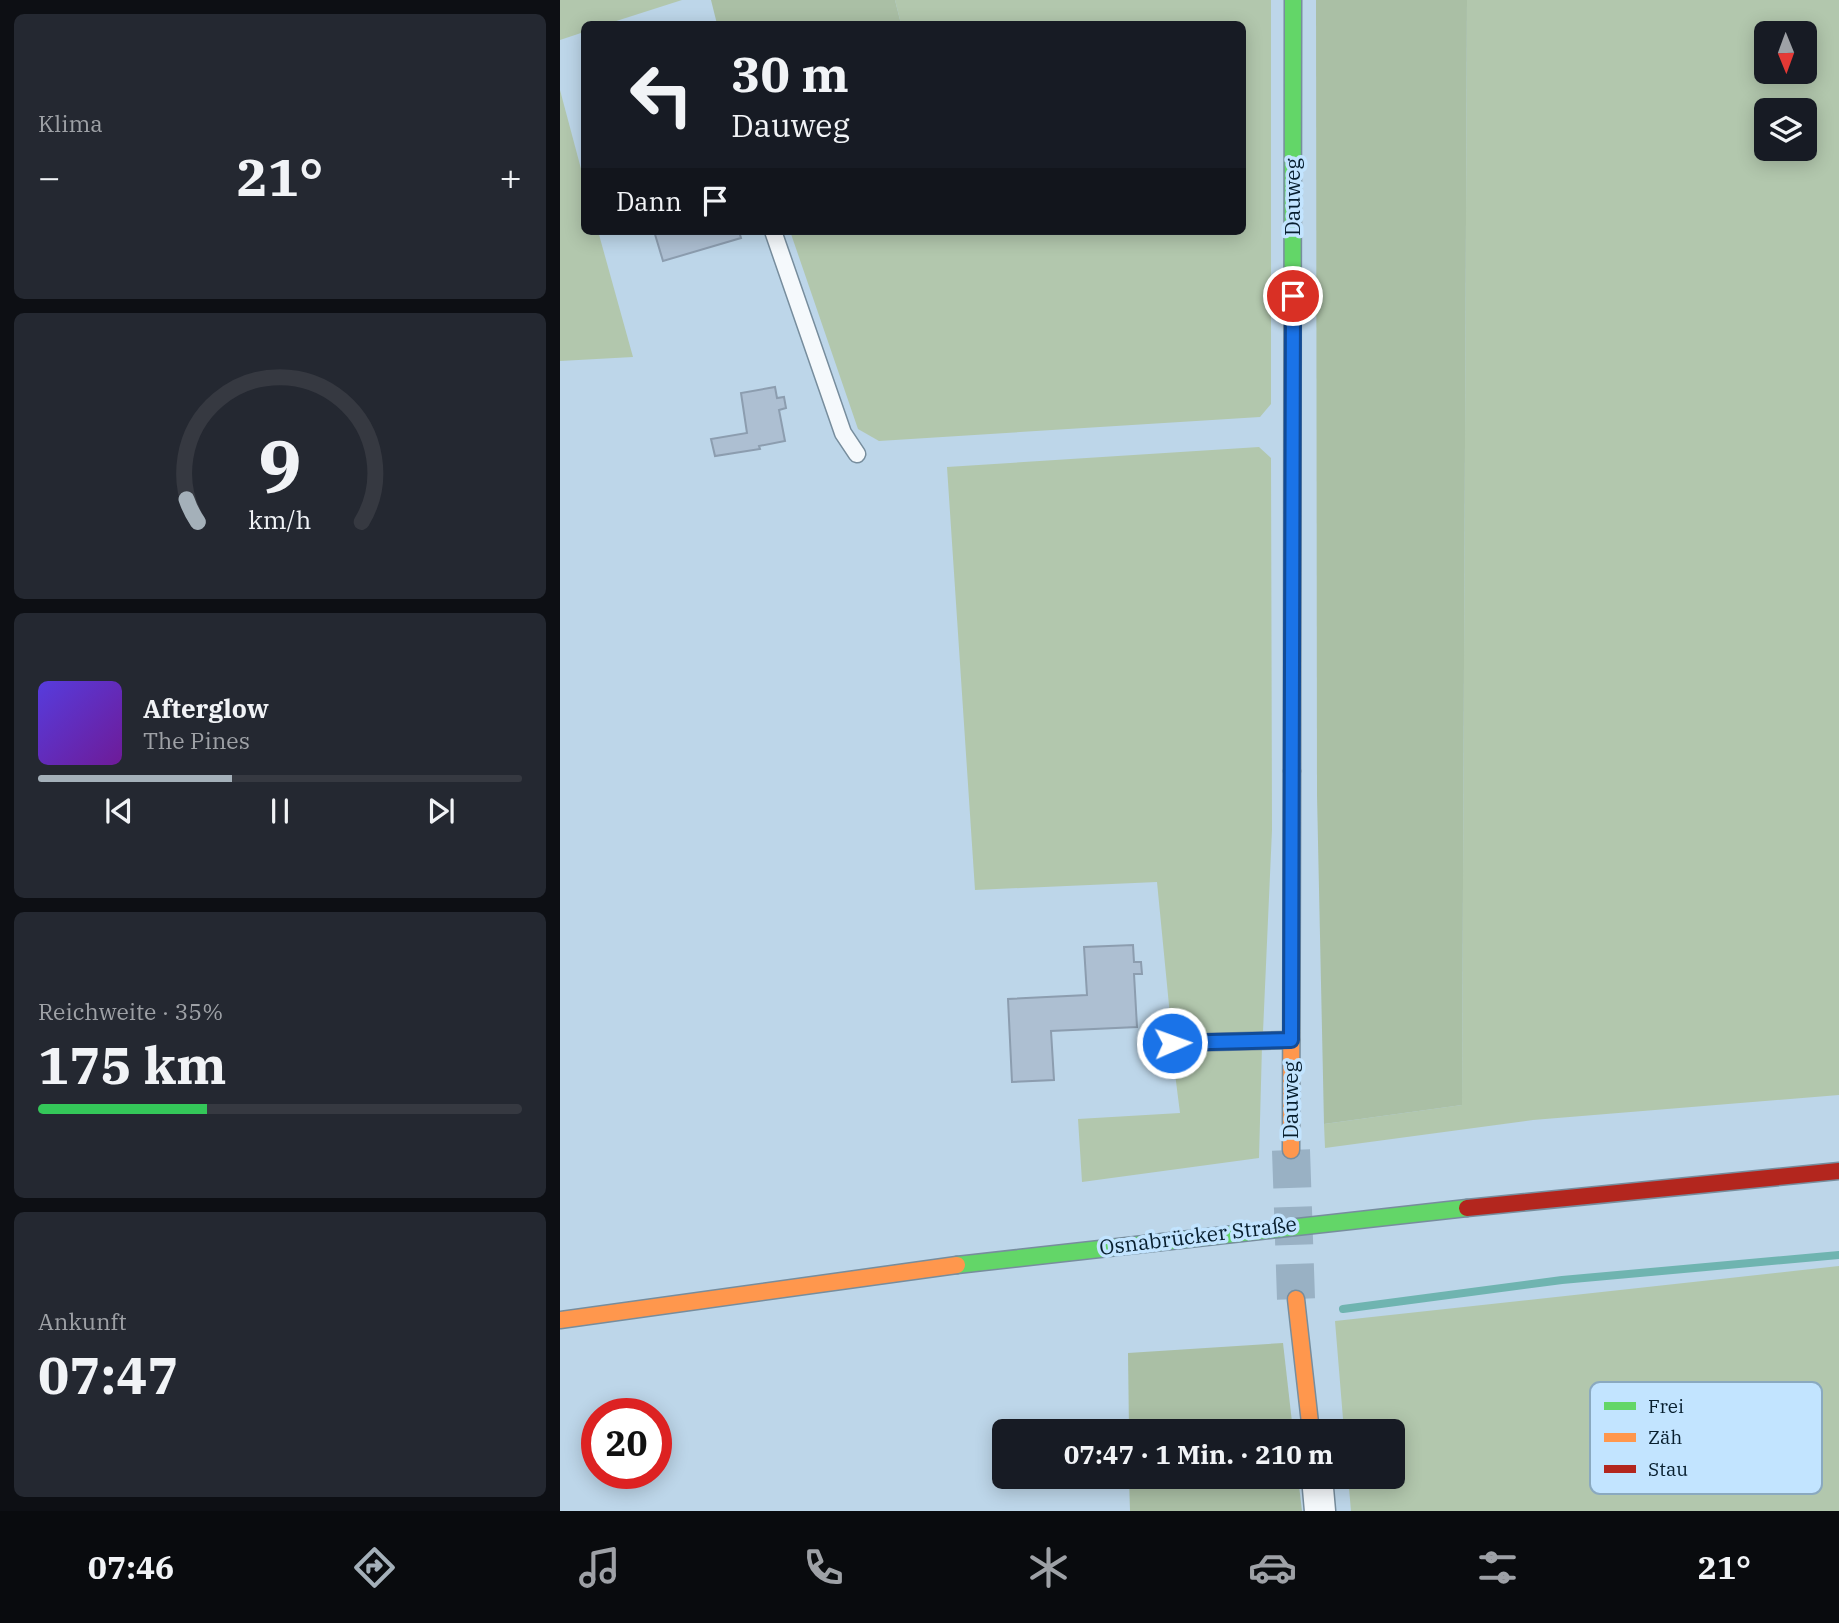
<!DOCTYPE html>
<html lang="de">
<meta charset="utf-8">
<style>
:root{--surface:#171b24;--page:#242831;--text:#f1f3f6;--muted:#9ea1a6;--line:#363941;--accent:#a4b0b9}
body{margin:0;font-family:"IBM Plex Serif",serif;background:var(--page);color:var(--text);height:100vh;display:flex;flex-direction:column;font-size:26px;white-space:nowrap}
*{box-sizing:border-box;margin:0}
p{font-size:23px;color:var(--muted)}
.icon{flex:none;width:38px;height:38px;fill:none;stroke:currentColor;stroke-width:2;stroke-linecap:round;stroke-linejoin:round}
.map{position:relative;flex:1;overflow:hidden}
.details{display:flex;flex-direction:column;gap:14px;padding:14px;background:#0d0f14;width:560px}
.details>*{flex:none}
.hud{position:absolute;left:21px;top:21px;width:665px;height:214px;border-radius:10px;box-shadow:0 4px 18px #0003;background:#171b24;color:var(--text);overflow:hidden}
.needle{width:46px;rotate:179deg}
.tools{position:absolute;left:1194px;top:21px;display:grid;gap:14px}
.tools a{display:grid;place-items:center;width:63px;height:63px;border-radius:10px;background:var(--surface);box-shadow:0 4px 18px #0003;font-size:35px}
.speed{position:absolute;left:21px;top:1398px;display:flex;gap:14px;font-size:35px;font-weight:700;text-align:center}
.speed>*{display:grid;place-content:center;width:91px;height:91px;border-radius:50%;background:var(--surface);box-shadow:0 4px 18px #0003;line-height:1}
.speed .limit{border:10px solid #d22;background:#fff;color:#111}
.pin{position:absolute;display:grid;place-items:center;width:60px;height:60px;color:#fff;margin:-30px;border:4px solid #fff;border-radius:50%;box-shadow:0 2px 7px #0007}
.me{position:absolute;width:77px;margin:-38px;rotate:88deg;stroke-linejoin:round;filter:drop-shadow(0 0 5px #0008)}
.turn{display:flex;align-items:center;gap:24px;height:147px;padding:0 35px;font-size:32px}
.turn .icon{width:91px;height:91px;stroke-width:2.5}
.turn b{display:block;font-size:49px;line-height:60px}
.then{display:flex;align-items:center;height:66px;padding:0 35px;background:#0003;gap:14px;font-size:26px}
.big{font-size:52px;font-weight:700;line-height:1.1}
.details .card{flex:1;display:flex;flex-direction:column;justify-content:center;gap:10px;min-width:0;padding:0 24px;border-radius:10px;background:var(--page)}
.details .dial{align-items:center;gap:0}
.dial svg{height:182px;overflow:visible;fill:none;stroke:var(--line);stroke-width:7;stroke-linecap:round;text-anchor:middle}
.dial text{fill:var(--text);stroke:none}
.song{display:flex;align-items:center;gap:21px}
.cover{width:84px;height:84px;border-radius:10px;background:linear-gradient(135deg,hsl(250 70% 55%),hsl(280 70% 35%))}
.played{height:7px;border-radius:4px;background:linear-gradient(90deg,var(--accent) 40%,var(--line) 40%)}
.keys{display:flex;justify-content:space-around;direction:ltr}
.heat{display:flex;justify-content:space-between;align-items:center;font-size:38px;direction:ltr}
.charge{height:10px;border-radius:5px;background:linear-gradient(90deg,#34c759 35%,var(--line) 0)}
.trip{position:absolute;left:432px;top:1419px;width:413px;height:70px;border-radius:10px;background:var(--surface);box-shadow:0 4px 18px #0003;font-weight:700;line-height:70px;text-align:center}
.menu{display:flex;height:112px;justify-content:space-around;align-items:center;background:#090b0e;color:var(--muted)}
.menu .icon{width:49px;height:49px}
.menu .active{color:var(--accent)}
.menu b{font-size:32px;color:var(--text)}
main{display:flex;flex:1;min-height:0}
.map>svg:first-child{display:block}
.green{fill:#b2c7ad;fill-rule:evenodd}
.forest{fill:#aabfa5}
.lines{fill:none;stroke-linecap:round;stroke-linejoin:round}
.stream{stroke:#6fb4b0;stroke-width:8}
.building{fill:#adbfd2;stroke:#8c9daf;stroke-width:2}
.secondary-tunnel{stroke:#99b1c4;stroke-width:38;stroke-dasharray:38 19;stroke-linecap:butt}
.lane-casing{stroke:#778d9d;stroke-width:19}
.street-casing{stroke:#778d9d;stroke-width:33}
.fast-casing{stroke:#778d9d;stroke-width:19}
.slow-casing{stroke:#778d9d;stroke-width:19}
.jam-casing{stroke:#778d9d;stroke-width:19}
.lane{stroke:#f5f9fc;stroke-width:16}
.street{stroke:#f5f9fc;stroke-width:30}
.fast{stroke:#63d668;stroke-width:16}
.slow{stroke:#ff974d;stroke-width:16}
.jam{stroke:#b3261e;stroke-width:16}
.route-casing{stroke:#114b97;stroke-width:18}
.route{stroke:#1a73e8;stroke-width:12}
.labels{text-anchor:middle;stroke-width:7;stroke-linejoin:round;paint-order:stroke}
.street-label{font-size:21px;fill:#071e2e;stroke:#c2e4ff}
.key{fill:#c2e4ff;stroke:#8aa9c0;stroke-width:2}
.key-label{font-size:19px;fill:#071e2e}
</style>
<main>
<section class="details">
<div class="card"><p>Klima</p>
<div class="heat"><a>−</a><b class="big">21°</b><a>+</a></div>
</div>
<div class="card dial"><svg viewBox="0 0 100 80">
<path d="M14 69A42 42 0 1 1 86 69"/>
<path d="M14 69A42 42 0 0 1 9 59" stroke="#a4b0b9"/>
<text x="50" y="56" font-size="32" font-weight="700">9</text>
<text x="50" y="72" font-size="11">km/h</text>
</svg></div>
<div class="card">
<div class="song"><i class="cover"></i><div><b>Afterglow</b><p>The Pines</p></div></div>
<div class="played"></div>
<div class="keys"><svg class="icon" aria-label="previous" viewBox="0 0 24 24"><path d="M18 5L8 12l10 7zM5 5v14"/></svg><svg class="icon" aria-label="pause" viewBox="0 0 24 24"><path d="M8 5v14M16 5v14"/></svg><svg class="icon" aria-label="next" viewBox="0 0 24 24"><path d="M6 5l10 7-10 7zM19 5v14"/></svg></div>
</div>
<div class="card"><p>Reichweite · 35%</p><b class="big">175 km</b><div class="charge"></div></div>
<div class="card"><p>Ankunft</p><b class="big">07:47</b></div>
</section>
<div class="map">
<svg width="1279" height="1511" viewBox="0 0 1279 1511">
<rect width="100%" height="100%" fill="#bdd6e9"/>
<!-- green -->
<g class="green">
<polygon points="0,0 122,0 47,24 24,24 24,32 0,40"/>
<polygon points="335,0 711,0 711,404 700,417 319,441 298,429 230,231 682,231 682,24 341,24"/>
<path d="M907,0H1279V1095L973,1120L765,1148L764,1124L902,1105ZM1206,33H1244V72H1206ZM1206,110H1244V149H1206Z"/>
<polygon points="0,90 24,180 24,231 38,231 73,357 0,361"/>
<polygon points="699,447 711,458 712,830 703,1032 612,1036 597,882 415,890 387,467"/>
<polygon points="702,1046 699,1158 522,1182 518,1119 620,1113 612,1050"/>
<polygon points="1279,1266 1279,1511 791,1511 788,1477 833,1477 833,1432 784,1431 775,1321"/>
</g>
<!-- forest -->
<g class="forest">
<polygon points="151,0 335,0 341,24 157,24"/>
<polygon points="756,0 907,0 902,1105 764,1124 757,795"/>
<polygon points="723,1343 733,1431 569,1431 568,1353"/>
<polygon points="569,1477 738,1477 742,1511 570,1511"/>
</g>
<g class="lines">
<!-- stream -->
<polyline class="stream" points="783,1309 1002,1280 1279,1255"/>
</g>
<!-- building -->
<g class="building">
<polygon points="94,231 179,231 181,238 103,261"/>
<polygon points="215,387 217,398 224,397 226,408 219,410 225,441 199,446 200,449 155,456 151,439 187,433 181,393"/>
<polygon points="573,945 574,962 581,962 582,974 574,974 577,1027 491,1031 494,1080 452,1082 448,999 527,995 524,947"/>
</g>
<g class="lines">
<!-- secondary-tunnel -->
<polyline class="secondary-tunnel" points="731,1150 736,1299"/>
<defs>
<g id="lane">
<polyline points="213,231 283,433 297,454"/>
<polyline points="613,1043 731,1040"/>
</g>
<polyline id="street" points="757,1477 760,1511"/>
<g id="fast">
<polyline points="732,771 733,0"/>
<polyline points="397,1265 907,1208"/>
</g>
<g id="slow">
<polyline points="731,1150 732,771"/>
<polyline points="736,1299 751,1432"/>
<polyline points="0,1320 397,1265"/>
</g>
<polyline id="jam" points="907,1208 1279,1171"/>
</defs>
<!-- lane casing -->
<use href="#lane" class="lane-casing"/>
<!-- street casing -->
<use href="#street" class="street-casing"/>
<!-- fast casing -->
<use href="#fast" class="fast-casing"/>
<!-- slow casing -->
<use href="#slow" class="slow-casing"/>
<!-- jam casing -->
<use href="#jam" class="jam-casing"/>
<!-- lane -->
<use href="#lane" class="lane"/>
<!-- street -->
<use href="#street" class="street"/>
<!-- fast -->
<use href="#fast" class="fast"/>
<!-- slow -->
<use href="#slow" class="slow"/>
<!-- jam -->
<use href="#jam" class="jam"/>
</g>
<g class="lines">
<defs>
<polyline id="route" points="612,1043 731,1040 733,296"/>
</defs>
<!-- route casing -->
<use href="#route" class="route-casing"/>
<!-- route -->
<use href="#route" class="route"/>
</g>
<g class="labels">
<!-- street labels -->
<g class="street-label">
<text transform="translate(733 197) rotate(-90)" y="7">Dauweg</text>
<text transform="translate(731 1100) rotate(-90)" y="7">Dauweg</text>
<text transform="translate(638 1236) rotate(-7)" y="7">Osnabrücker Straße</text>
</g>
</g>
<!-- legend -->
<rect x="1030" y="1382" width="232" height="112" rx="10" class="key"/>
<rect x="1044" y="1402" width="32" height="8" fill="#63d668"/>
<rect x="1044" y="1433" width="32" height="9" fill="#ff974d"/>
<rect x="1044" y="1465" width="32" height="8" fill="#b3261e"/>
<g class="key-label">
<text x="1088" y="1413">Frei</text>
<text x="1088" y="1444">Zäh</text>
<text x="1088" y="1476">Stau</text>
</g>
</svg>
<div class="tools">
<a><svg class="needle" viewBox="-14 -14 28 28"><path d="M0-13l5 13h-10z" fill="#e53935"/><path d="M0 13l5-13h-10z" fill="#9ea1a6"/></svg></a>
<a><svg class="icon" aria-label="layers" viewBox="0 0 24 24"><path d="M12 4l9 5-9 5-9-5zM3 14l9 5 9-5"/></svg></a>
</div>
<div class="speed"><div class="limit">20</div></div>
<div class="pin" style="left:733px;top:296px;background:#d93025"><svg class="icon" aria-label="arrive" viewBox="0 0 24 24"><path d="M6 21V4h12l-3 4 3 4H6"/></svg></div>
<svg class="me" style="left:612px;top:1043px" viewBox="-20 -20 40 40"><circle r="17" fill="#1a73e8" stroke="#fff" stroke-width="3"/><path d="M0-11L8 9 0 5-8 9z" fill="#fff"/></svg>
<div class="trip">07:47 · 1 Min. · 210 m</div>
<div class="hud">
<div class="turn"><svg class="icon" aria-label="left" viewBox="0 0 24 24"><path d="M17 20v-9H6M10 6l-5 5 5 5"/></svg><div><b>30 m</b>Dauweg</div></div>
<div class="then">Dann<svg class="icon" aria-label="arrive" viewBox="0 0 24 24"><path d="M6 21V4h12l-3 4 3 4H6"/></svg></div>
</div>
</div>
</main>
<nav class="menu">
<b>07:46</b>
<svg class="icon active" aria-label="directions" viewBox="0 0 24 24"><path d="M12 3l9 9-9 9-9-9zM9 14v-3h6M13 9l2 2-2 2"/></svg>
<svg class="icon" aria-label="music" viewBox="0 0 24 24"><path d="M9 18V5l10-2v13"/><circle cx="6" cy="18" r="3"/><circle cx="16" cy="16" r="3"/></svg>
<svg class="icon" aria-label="phone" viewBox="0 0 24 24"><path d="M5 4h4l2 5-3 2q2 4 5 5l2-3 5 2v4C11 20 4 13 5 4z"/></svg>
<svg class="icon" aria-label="climate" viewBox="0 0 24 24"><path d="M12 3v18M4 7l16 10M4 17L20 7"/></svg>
<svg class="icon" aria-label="car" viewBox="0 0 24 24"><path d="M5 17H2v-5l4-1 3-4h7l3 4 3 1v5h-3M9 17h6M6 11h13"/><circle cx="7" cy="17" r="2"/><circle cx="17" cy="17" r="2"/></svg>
<svg class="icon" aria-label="filters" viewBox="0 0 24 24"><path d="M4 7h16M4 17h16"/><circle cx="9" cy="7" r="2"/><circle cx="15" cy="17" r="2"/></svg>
<b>21°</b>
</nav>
